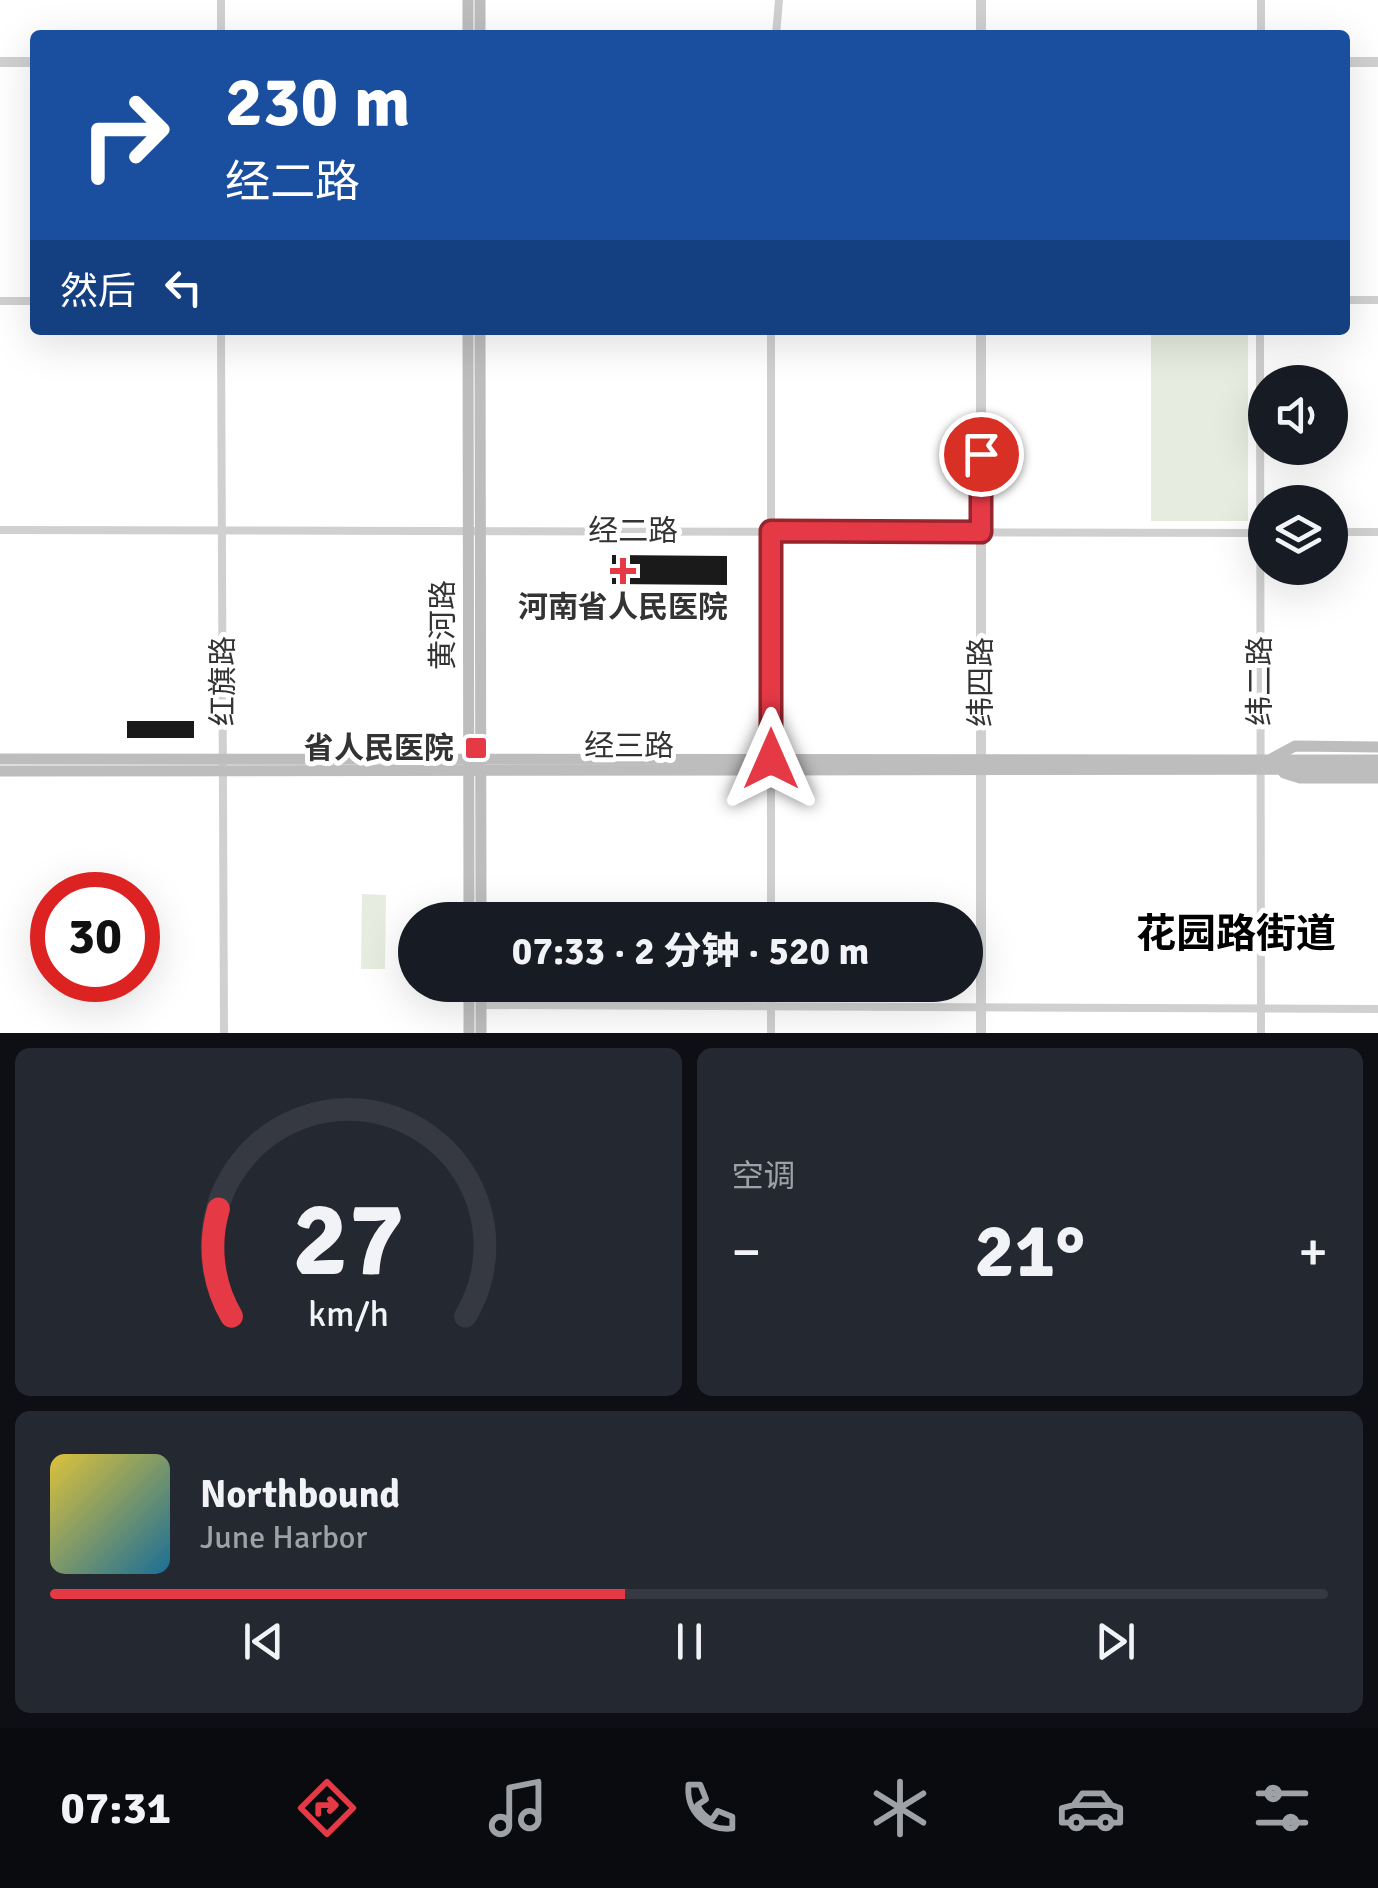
<!DOCTYPE html>
<html lang="zh">
<meta charset="utf-8">
<style>
:root{--surface:#171b24;--page:#242831;--text:#f1f3f6;--muted:#9ea1a6;--line:#363941;--accent:#e63946}
body{margin:0;font-family:Signika,"Noto Sans SC",sans-serif;background:var(--page);color:var(--text);height:100vh;display:flex;flex-direction:column;font-size:38px;white-space:nowrap}
*{box-sizing:border-box;margin:0}
p{font-size:32px;color:var(--muted)}
.icon{flex:none;width:55px;height:55px;fill:none;stroke:currentColor;stroke-width:2;stroke-linecap:round;stroke-linejoin:round}
.map{position:relative;height:1033px;overflow:hidden}
.panel{display:flex;flex-direction:column;gap:15px;padding:15px;background:#0d0f14;flex:1}
.panel>*{flex:none}
.top-card{position:absolute;left:30px;top:30px;width:1320px;height:305px;border-radius:10px;box-shadow:0 10px 40px #0002;background:#1a4fa0;color:#fff;overflow:hidden}
.tools{position:absolute;left:1248px;top:365px;display:grid;gap:20px}
.tools a{display:grid;place-items:center;width:100px;height:100px;border-radius:50%;background:var(--surface);box-shadow:0 10px 40px #0002;font-size:50px}
.speed{position:absolute;left:30px;top:872px;display:flex;gap:20px;font-size:50px;font-weight:700;text-align:center}
.speed>*{display:grid;place-content:center;width:130px;height:130px;border-radius:50%;background:var(--surface);box-shadow:0 10px 40px #0002;line-height:1}
.speed .limit{border:15px solid #d22;background:#fff;color:#111}
.pin{position:absolute;display:grid;place-items:center;width:85px;height:85px;color:#fff;margin:-42px;border:5px solid #fff;border-radius:50%;box-shadow:0 2px 10px #0007}
.me{position:absolute;width:110px;margin:-55px;rotate:0deg;stroke-linejoin:round;filter:drop-shadow(0 0 8px #0008)}
.turn{display:flex;align-items:center;gap:35px;height:210px;padding:0 30px;font-size:45px}
.turn .icon{width:130px;height:130px;stroke-width:2.5}
.turn b{display:block;font-size:70px;line-height:85px}
.then{display:flex;align-items:center;height:95px;padding:0 30px;background:#0003;gap:20px;font-size:38px}
.big{font-size:75px;font-weight:800;line-height:1.1}
.panel .widget{flex:1;display:flex;flex-direction:column;justify-content:center;gap:15px;min-width:0;padding:0 35px;border-radius:15px;background:var(--page)}
.panel .dial{align-items:center;gap:0}
.dial svg{height:260px;overflow:visible;fill:none;stroke:var(--line);stroke-width:7;stroke-linecap:round;text-anchor:middle}
.dial text{fill:var(--text);stroke:none}
.song{display:flex;align-items:center;gap:30px}
.cover{width:120px;height:120px;border-radius:15px;background:linear-gradient(135deg,hsl(50 70% 55%),hsl(200 70% 35%))}
.played{height:10px;border-radius:5px;background:linear-gradient(90deg,var(--accent) 45%,var(--line) 45%)}
.keys{display:flex;justify-content:space-around;direction:ltr}
.heat{display:flex;justify-content:space-between;align-items:center;font-size:55px;direction:ltr}
.panel .tiles{flex:1;display:grid;gap:15px;grid-template-columns:1fr 1fr}
.widget:last-child{grid-column:span 2}
.trip{position:absolute;left:398px;top:902px;width:585px;height:100px;border-radius:50px;background:var(--surface);box-shadow:0 10px 40px #0002;font-weight:800;line-height:100px;text-align:center}
.menu{display:flex;height:160px;justify-content:space-around;align-items:center;background:#090b0e;color:var(--muted)}
.menu .icon{width:70px;height:70px}
.menu .active{color:var(--accent)}
.menu b{font-size:45px;color:var(--text)}
.map>svg:first-child{display:block}
.green{fill:#e6ecdf}
.building{fill:#1a1a1a}
.lines{fill:none;stroke-linecap:round;stroke-linejoin:round}
.minor{stroke:#d0d0d0;stroke-width:8}
.tertiary{stroke:#d0d0d0;stroke-width:10}
.secondary{stroke:#bdbdbd;stroke-width:11}
.route-casing{stroke:#96252e;stroke-width:25}
.route{stroke:#e63946;stroke-width:18}
.poi-dot{fill:#e63946;stroke:#fff;stroke-width:4}
.labels{text-anchor:middle;stroke-width:10;stroke-linejoin:round;paint-order:stroke}
.street-label{font-size:30px;fill:#333;stroke:#fff}
.poi-label{font-size:30px;font-weight:bold;fill:#333;stroke:#fff}
.district-label{font-size:40px;font-weight:bold;fill:#000;stroke:#fff}
</style>
<div class="map">
<svg width="1378" height="1033" viewBox="0 0 1378 1033">
<rect width="100%" height="100%" fill="#fff"/>
<!-- green -->
<g class="green">
<rect x="1151" y="330" width="97" height="191"/>
<polygon points="362,894 386,895 385,969 361,969"/>
</g>
<!-- building -->
<g class="building">
<polygon points="612,555 727,556 727,585 612,584"/>
<rect x="127" y="721" width="67" height="17"/>
</g>
<g class="lines">
<!-- minor -->
<g class="minor">
<polyline points="221,35 221,0"/>
<polyline points="776,35 779,0"/>
<polyline points="1261,35 1261,0"/>
<polyline points="1345,300 1378,300"/>
<polyline points="0,301 35,301"/>
<polyline points="221,330 224,1033"/>
<polyline points="1260,330 1261,1033"/>
<polyline points="0,530 1265,533"/>
<polyline points="1330,532 1378,532"/>
<polyline points="771,920 771,330"/>
<polyline points="771,985 771,1033"/>
<polyline points="481,1005 1378,1009"/>
</g>
<!-- tertiary -->
<g class="tertiary">
<polyline points="981,35 981,0"/>
<polyline points="0,62 35,62"/>
<polyline points="1345,62 1378,62"/>
<polyline points="981,330 981,1033"/>
</g>
<!-- secondary -->
<g class="secondary">
<polyline points="468,35 468,0"/>
<polyline points="480,35 480,0"/>
<polyline points="468,330 469,920"/>
<polyline points="480,330 481,920"/>
<polyline points="0,759 1378,760"/>
<polyline points="1271,759 1295,746 1378,747"/>
<polyline points="0,771 1378,769"/>
<polyline points="1284,773 1300,778 1378,778"/>
<polyline points="469,1033 469,985"/>
<polyline points="481,1033 481,985"/>
</g>
</g>
<g class="lines">
<defs>
<polyline id="route" points="771,759 771,531 981,532 981,454"/>
</defs>
<!-- route casing -->
<use href="#route" class="route-casing"/>
<!-- route -->
<use href="#route" class="route"/>
</g>
<!-- markers -->
<g class="poi-dot">
<path d="M618 556h10v10h10v10h-10v10h-10v-10h-10v-10h10z"/>
<rect x="464" y="736" width="24" height="24" rx="5"/>
</g>
<g class="labels">
<!-- street labels -->
<g class="street-label">
<text x="633" y="541">经二路</text>
<text transform="translate(443 625) rotate(-90)" y="10">黄河路</text>
<text transform="translate(223 681) rotate(-90)" y="10">红旗路</text>
<text transform="translate(1260 681) rotate(-90)" y="10">纬二路</text>
<text transform="translate(981 682) rotate(-90)" y="10">纬四路</text>
<text x="629" y="756">经三路</text>
</g>
<!-- poi labels -->
<g class="poi-label">
<text x="623" y="617">河南省人民医院</text>
<text x="454" y="758" text-anchor="end">省人民医院</text>
</g>
<!-- district labels -->
<g class="district-label">
<text x="1236" y="947">花园路街道</text>
</g>
</g>
</svg>
<div class="tools">
<a><svg class="icon" aria-label="sound" viewBox="0 0 24 24"><path d="M4 9h4l5-4v14l-5-4H4zM17 9q2 3 0 6"/></svg></a>
<a><svg class="icon" aria-label="layers" viewBox="0 0 24 24"><path d="M12 4l9 5-9 5-9-5zM3 14l9 5 9-5"/></svg></a>
</div>
<div class="speed"><div class="limit">30</div></div>
<div class="pin" style="left:981px;top:454px;background:#d93025"><svg class="icon" aria-label="arrive" viewBox="0 0 24 24"><path d="M6 21V4h12l-3 4 3 4H6"/></svg></div>
<svg class="me" style="left:771px;top:759px" viewBox="-20 -20 40 40"><path d="M0-17L14 15 0 8-14 15z" fill="#e63946" stroke="#fff" stroke-width="4"/></svg>
<div class="trip">07:33 · 2 分钟 · 520 m</div>
<div class="top-card">
<div class="turn"><svg class="icon" aria-label="right" viewBox="0 0 24 24"><path d="M7 20v-9h11M14 6l5 5-5 5"/></svg><div><b>230 m</b>经二路</div></div>
<div class="then">然后<svg class="icon" aria-label="left" viewBox="0 0 24 24"><path d="M17 20v-9H6M10 6l-5 5 5 5"/></svg></div>
</div>
</div>
<section class="panel">
<div class="tiles">
<div class="widget dial"><svg viewBox="0 0 100 80">
<path d="M14 69A42 42 0 1 1 86 69"/>
<path d="M14 69A42 42 0 0 1 10 36" stroke="#e63946"/>
<text x="50" y="56" font-size="32" font-weight="700">27</text>
<text x="50" y="72" font-size="11">km/h</text>
</svg></div>
<div class="widget"><p>空调</p>
<div class="heat"><a>−</a><b class="big">21°</b><a>+</a></div>
</div>
<div class="widget">
<div class="song"><i class="cover"></i><div><b>Northbound</b><p>June Harbor</p></div></div>
<div class="played"></div>
<div class="keys"><svg class="icon" aria-label="previous" viewBox="0 0 24 24"><path d="M18 5L8 12l10 7zM5 5v14"/></svg><svg class="icon" aria-label="pause" viewBox="0 0 24 24"><path d="M8 5v14M16 5v14"/></svg><svg class="icon" aria-label="next" viewBox="0 0 24 24"><path d="M6 5l10 7-10 7zM19 5v14"/></svg></div>
</div>
</div>
</section>
<nav class="menu">
<b>07:31</b>
<svg class="icon active" aria-label="directions" viewBox="0 0 24 24"><path d="M12 3l9 9-9 9-9-9zM9 14v-3h6M13 9l2 2-2 2"/></svg>
<svg class="icon" aria-label="music" viewBox="0 0 24 24"><path d="M9 18V5l10-2v13"/><circle cx="6" cy="18" r="3"/><circle cx="16" cy="16" r="3"/></svg>
<svg class="icon" aria-label="phone" viewBox="0 0 24 24"><path d="M5 4h4l2 5-3 2q2 4 5 5l2-3 5 2v4C11 20 4 13 5 4z"/></svg>
<svg class="icon" aria-label="climate" viewBox="0 0 24 24"><path d="M12 3v18M4 7l16 10M4 17L20 7"/></svg>
<svg class="icon" aria-label="car" viewBox="0 0 24 24"><path d="M5 17H2v-5l4-1 3-4h7l3 4 3 1v5h-3M9 17h6M6 11h13"/><circle cx="7" cy="17" r="2"/><circle cx="17" cy="17" r="2"/></svg>
<svg class="icon" aria-label="filters" viewBox="0 0 24 24"><path d="M4 7h16M4 17h16"/><circle cx="9" cy="7" r="2"/><circle cx="15" cy="17" r="2"/></svg>
</nav>
